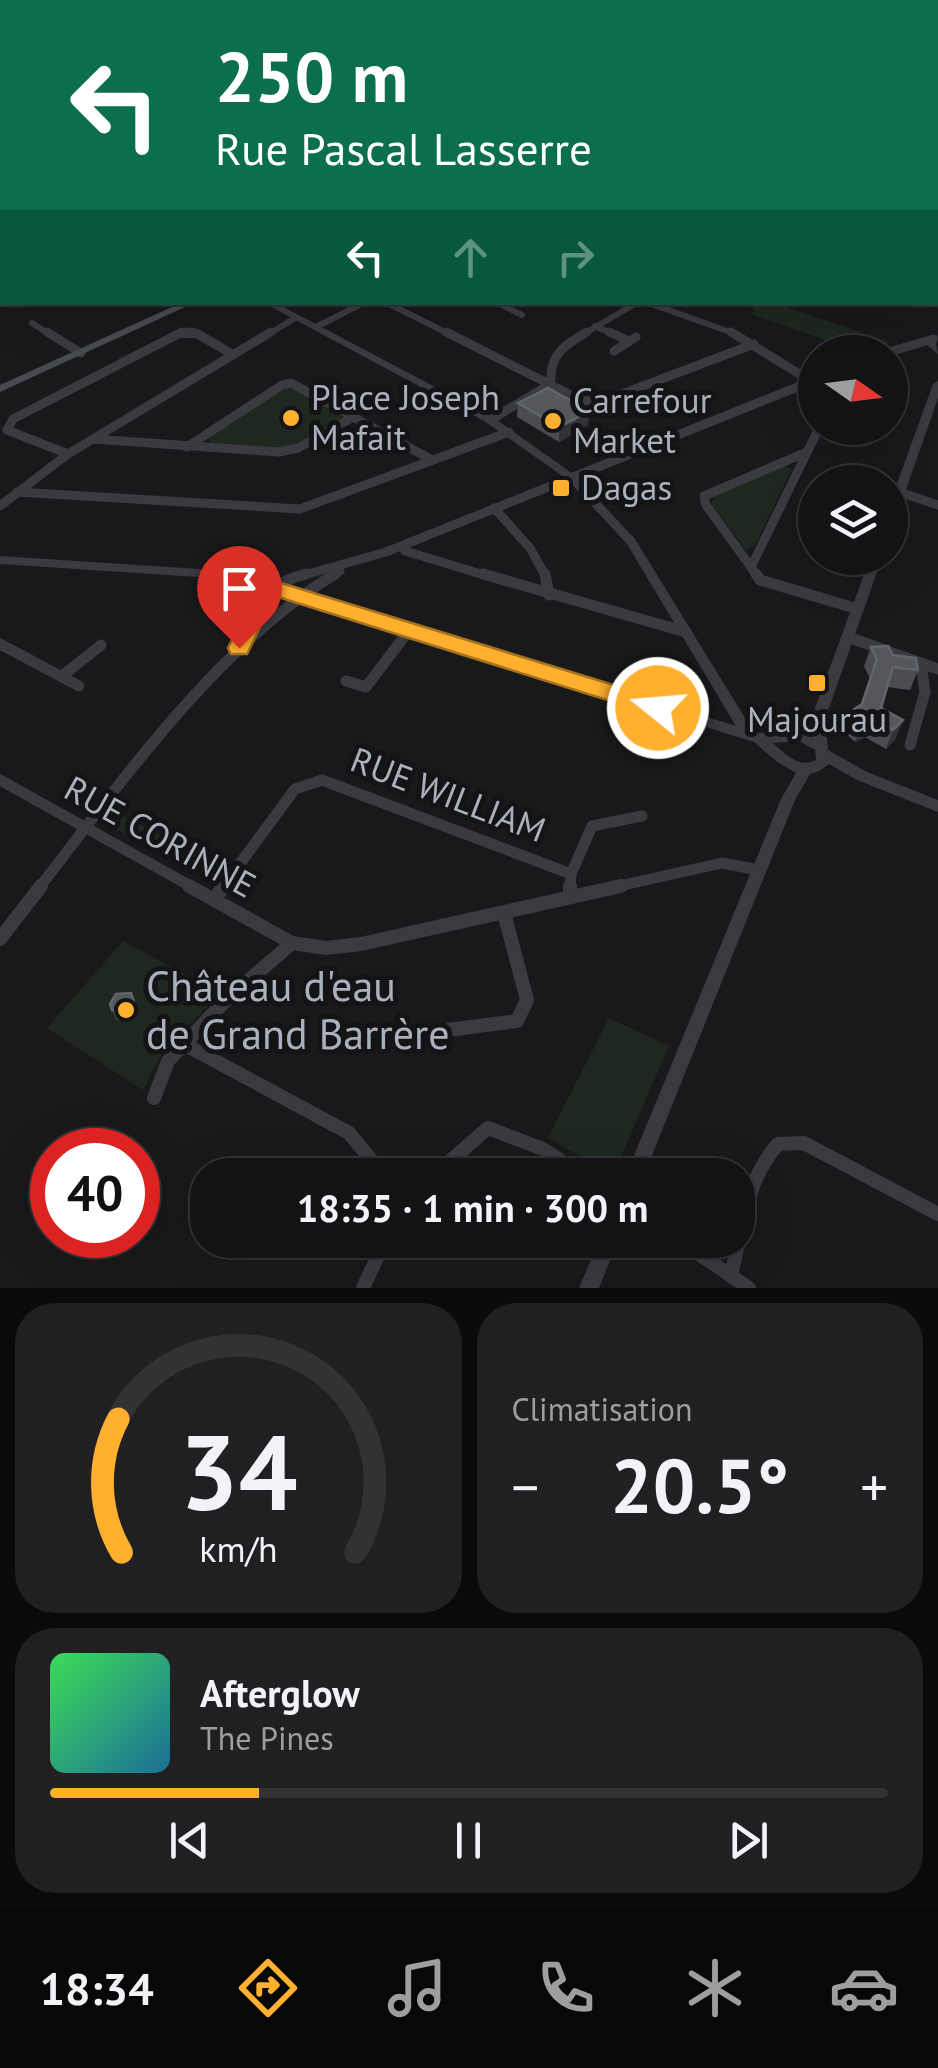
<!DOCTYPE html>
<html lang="fr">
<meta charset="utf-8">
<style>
:root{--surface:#131315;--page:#202022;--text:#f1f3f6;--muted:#9d9ea0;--line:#323234;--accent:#ffb02e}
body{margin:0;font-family:"PT Sans",sans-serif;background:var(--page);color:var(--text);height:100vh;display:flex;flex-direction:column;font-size:38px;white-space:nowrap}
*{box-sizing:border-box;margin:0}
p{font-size:32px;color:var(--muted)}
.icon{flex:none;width:55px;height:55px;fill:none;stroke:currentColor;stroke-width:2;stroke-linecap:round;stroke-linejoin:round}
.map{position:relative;height:1288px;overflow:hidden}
.details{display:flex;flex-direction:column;gap:15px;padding:15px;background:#0a0a0c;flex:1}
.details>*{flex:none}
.top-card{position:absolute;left:0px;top:0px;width:940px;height:305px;box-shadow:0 10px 40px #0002,0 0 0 2px var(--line);background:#0b6e4f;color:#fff;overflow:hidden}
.needle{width:65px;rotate:104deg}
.controls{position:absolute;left:798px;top:335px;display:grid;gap:20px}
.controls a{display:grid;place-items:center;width:110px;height:110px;border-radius:50%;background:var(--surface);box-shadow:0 10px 40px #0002,0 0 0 2px var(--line);font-size:50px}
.speed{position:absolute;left:30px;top:1128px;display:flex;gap:20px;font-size:50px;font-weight:700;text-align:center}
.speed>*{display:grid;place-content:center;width:130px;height:130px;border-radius:50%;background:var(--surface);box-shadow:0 10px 40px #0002,0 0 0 2px var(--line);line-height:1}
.speed .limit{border:15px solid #d22;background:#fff;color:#111}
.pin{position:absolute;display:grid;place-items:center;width:85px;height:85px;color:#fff;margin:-102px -42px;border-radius:50% 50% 50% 0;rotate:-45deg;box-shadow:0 0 10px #0007}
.pin .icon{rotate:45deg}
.me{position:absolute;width:110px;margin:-55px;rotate:287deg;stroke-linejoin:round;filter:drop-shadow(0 0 8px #0008)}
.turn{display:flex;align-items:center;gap:35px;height:210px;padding:0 50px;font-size:45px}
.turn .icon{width:130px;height:130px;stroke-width:2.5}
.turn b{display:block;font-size:70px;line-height:85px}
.lanes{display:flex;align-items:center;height:95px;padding:0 50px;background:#0003;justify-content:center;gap:50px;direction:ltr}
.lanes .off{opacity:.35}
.big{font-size:75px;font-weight:600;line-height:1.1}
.details .widget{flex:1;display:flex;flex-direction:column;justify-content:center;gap:15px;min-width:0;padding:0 35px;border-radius:40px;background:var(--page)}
.details .dial{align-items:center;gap:0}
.dial svg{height:260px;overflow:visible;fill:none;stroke:var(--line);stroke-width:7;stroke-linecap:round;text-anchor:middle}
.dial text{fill:var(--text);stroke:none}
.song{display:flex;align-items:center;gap:30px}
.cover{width:120px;height:120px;border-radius:15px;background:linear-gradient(135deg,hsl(130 70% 55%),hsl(200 70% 35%))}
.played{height:10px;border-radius:5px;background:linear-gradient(90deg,var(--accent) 25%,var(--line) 25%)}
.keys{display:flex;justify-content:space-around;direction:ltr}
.heat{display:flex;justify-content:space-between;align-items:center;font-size:55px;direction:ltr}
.details .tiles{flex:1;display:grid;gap:15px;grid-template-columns:1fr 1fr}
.widget:last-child{grid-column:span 2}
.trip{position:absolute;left:190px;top:1158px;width:565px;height:100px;border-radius:40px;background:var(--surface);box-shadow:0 10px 40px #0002,0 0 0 2px var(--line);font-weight:600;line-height:100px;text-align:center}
.menu{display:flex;height:160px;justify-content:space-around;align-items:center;background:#080808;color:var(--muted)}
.menu .icon{width:70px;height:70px}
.menu .current{color:var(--accent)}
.menu b{font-size:45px;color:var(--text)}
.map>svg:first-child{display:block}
.green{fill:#1e281f}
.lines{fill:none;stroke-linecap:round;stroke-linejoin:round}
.minor-far4{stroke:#3a3b41;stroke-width:5}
.minor-far3{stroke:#3a3b41;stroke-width:6}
.minor-far2{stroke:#3a3b41;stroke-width:9}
.minor-far1{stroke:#3a3b41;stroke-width:11}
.minor{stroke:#3a3b41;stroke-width:14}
.tertiary{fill:#3a3b41;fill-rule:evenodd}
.secondary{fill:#474a51;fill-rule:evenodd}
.wall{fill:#4a4c51}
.shaded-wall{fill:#323337}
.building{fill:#55575d;stroke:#62656c;stroke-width:2.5}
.route{fill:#ffb02e;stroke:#a6721e;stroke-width:2.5}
.poi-dot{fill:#ffb02e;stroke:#141417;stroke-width:4}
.labels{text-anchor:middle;stroke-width:10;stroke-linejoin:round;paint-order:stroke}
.poi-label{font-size:35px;fill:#aab1bc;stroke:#141417;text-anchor:start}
.street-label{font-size:35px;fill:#aab1bc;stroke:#141417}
.near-poi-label{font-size:42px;fill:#aab1bc;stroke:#141417;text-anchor:start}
</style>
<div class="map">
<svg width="938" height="1288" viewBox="0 0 938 1288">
<rect width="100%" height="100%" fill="#19191c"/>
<!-- green -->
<g class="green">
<polygon points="746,303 783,306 891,342 860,352 750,314 755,311"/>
<polygon points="286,388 295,388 341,414 341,420 287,448 212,445 208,437"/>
<polygon points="782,465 792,469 755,545 746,550 711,504 716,493"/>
<polygon points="124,803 122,816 171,840 161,855 113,827 115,817"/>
<polygon points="123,941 221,993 163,1051 143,1090 47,1028"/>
<polygon points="609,1018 669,1046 613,1175 548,1138"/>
</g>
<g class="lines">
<!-- minor-far4 -->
<g class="minor-far4">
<polyline points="409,0 422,2"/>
<polyline points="593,0 604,2"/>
<polyline points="750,0 761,2"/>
<polyline points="577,2 582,0"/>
<polyline points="644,2 649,0"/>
<polyline points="776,2 782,1"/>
</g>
<!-- minor-far3 -->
<g class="minor-far3">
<polyline points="385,302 451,335"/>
<polyline points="496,302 522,315"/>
<polyline points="646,302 738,335"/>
<polyline points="32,323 51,335"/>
<polyline points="595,326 615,335"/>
<polyline points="316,327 365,302"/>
<polyline points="178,335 199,335"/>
<polyline points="267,335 295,318"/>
<polyline points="582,335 638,302"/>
</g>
<!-- minor-far2 -->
<g class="minor-far2">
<polyline points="47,332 81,353"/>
<polyline points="187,332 196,333 232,354"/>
<polyline points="446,332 583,401 606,400 754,344"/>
<polyline points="609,332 629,341"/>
<polyline points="731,332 814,383"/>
<polyline points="614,351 636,337"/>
<polyline points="889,352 933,339"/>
<path d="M490,420L551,384C549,355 563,346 587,332"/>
<polyline points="93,439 279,452 298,448 353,417"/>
<polyline points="187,447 282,385 291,383 432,460"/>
<polyline points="68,454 7,430 13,419 182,332"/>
<polyline points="17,492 300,509 509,432"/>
<polyline points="899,492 938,505"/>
<polyline points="0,506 68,454 271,332"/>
<polyline points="494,508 530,548 546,577"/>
<polyline points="401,546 405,551 491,577"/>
<polyline points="751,567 706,505 704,496 807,452"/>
<polyline points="297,577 386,552 815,380"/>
<polyline points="331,577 340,571"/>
<polyline points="758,577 751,567 819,428"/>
</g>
<!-- minor-far1 -->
<g class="minor-far1">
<polyline points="483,574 686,632"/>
<polyline points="545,574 549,595"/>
<polyline points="756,574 760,580 858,609"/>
<polyline points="848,637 938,669"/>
<polyline points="0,644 79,686"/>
<path d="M239,648C256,604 257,587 306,574"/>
<polyline points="62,676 101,645"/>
<polyline points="346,681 366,687 410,629"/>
<polyline points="910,745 925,692 921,664"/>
<polyline points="0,780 194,888"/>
<path d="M39,888C121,782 220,643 335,574"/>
<polyline points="222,888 295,789 322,780 571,874"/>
<polyline points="570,888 571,874 592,826 642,816"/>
<polyline points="610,888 722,863 759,870"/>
</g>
<!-- minor -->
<g class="minor">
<polyline points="189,886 292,943"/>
<polyline points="570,897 570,886"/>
<polyline points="215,898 224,886"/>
<polyline points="0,939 41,886"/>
<polyline points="448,1030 517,1021 527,1000 504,913"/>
<polyline points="184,1044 349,1133 384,1175"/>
<polyline points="154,1098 168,1061 227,999 292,943 326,948 361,944 621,886"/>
<polyline points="434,1175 488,1128 543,1149 583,1175"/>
<polyline points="678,1240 749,1288"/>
<path d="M731,1275C743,1229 745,1181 778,1144L804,1143L938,1214"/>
<polyline points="363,1288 385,1240"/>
</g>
<!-- tertiary -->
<g class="tertiary">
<path d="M262,302H274L494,418L576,476L635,539L753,731L759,733L801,731L813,736L811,719L870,558H882L825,719L828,750L867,772L938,800V812L857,780L829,764L819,771L810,774L795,800L644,1175H626L781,799L796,773L776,761L754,742L228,579L0,564V556L229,571L736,726L627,544L568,480L486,422ZM799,741L815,750L816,760C799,769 785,754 773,743Z"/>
<polygon points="938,335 936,344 938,354 926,344"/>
<polygon points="938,381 938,398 896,518 890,522 890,503 933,384"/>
<polygon points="599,1240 618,1240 599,1288 579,1288"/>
</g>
<!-- secondary -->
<g class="secondary">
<polygon points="860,0 866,0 865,2 859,2"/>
<polygon points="183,302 196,302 0,392 0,385"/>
</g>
</g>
<!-- wall -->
<g class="wall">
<polygon points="518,403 588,425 559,442 517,417"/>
<polygon points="871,647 893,655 918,670 910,690 887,687 881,708 903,720 895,739 886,749 865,737 855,742 843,731 850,712 861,705 870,679 864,666"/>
<polygon points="131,993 138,1011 134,1018 126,1022 116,1019 112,1010"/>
</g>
<!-- shaded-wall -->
<g class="shaded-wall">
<polygon points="590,411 588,425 559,442 559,427"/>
<polygon points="872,718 865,737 855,742 862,723"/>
<polygon points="903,720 895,739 886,749 893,730"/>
<polygon points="134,1002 138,1011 134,1018 126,1022 122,1013"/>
</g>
<!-- building -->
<g class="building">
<polygon points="548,388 590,411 559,427 518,403"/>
<polygon points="888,646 893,655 916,658 918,670 893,667 881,708 903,720 893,730 872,718 862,723 850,712 862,704 877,659 871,647"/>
<polygon points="131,993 134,1002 130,1009 122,1013 112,1010 110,1004 116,994"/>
</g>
<!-- route -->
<polygon class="route" points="268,579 666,701 670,708 658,716 275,596 247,654 231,654 228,648 258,586"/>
<!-- markers -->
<g class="poi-dot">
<circle cx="291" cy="418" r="10"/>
<circle cx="553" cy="421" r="10"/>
<rect x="551" y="478" width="20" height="20" rx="5"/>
<rect x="807" y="673" width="20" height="20" rx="5"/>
<circle cx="126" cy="1010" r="10"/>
</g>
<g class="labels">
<!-- poi labels -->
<g class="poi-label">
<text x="311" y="410">Place Joseph<tspan x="311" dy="40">Mafait</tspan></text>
<text x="573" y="413">Carrefour<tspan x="573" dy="40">Market</tspan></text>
<text x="581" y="500">Dagas</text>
<text x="817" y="732" text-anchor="middle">Majourau</text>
</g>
<!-- street labels -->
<g class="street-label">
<text transform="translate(448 795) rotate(21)" y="12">RUE WILLIAM</text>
<text transform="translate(160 837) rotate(29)" y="12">RUE CORINNE</text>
</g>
<!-- near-poi labels -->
<g class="near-poi-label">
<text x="146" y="1001">Château d'eau<tspan x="146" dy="48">de Grand Barrère</tspan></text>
</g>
</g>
</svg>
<div class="controls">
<a><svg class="needle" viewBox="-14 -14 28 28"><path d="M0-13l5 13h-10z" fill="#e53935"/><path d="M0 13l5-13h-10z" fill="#9d9ea0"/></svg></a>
<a><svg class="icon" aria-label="layers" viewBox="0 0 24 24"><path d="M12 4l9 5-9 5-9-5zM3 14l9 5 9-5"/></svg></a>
</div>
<div class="speed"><div class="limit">40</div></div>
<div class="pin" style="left:239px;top:648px;background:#d93025"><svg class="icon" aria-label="arrive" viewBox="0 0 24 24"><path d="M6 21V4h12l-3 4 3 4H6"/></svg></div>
<svg class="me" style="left:658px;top:708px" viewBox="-20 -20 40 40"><circle r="17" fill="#ffb02e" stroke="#fff" stroke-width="3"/><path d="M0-11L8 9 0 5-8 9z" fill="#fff"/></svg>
<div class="trip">18:35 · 1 min · 300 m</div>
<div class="top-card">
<div class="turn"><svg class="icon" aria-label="left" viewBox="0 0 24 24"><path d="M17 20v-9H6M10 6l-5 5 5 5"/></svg><div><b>250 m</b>Rue Pascal Lasserre</div></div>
<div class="lanes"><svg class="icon" aria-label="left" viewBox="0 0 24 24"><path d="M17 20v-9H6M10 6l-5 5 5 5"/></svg><svg class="icon off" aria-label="ahead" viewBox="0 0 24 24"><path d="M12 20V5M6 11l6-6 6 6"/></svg><svg class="icon off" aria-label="right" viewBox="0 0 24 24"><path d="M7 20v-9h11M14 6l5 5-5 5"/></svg></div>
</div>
</div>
<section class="details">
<div class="tiles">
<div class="widget dial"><svg viewBox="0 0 100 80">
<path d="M14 69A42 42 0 1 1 86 69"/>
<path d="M14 69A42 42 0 0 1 13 28" stroke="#ffb02e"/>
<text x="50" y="56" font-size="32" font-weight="700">34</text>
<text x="50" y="72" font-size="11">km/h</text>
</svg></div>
<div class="widget"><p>Climatisation</p>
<div class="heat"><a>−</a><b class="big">20.5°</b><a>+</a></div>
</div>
<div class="widget">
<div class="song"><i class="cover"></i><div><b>Afterglow</b><p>The Pines</p></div></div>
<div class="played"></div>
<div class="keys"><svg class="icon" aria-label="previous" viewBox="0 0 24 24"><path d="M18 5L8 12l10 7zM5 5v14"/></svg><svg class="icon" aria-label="pause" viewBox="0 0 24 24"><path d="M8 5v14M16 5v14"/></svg><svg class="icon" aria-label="next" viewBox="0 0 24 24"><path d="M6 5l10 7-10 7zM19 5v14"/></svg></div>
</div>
</div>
</section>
<nav class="menu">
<b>18:34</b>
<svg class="icon current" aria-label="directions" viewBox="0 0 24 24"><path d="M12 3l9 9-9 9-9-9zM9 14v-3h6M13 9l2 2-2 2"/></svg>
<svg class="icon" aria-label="music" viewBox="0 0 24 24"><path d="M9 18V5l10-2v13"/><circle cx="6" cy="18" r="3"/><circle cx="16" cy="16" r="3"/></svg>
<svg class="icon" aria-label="phone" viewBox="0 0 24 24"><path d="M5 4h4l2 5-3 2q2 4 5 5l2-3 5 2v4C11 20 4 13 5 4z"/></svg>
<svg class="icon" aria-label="climate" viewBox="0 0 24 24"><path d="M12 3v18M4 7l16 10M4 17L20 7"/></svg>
<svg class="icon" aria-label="car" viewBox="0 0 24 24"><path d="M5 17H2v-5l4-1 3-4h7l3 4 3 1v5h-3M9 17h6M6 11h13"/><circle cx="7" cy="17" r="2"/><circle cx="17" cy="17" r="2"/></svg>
</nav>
